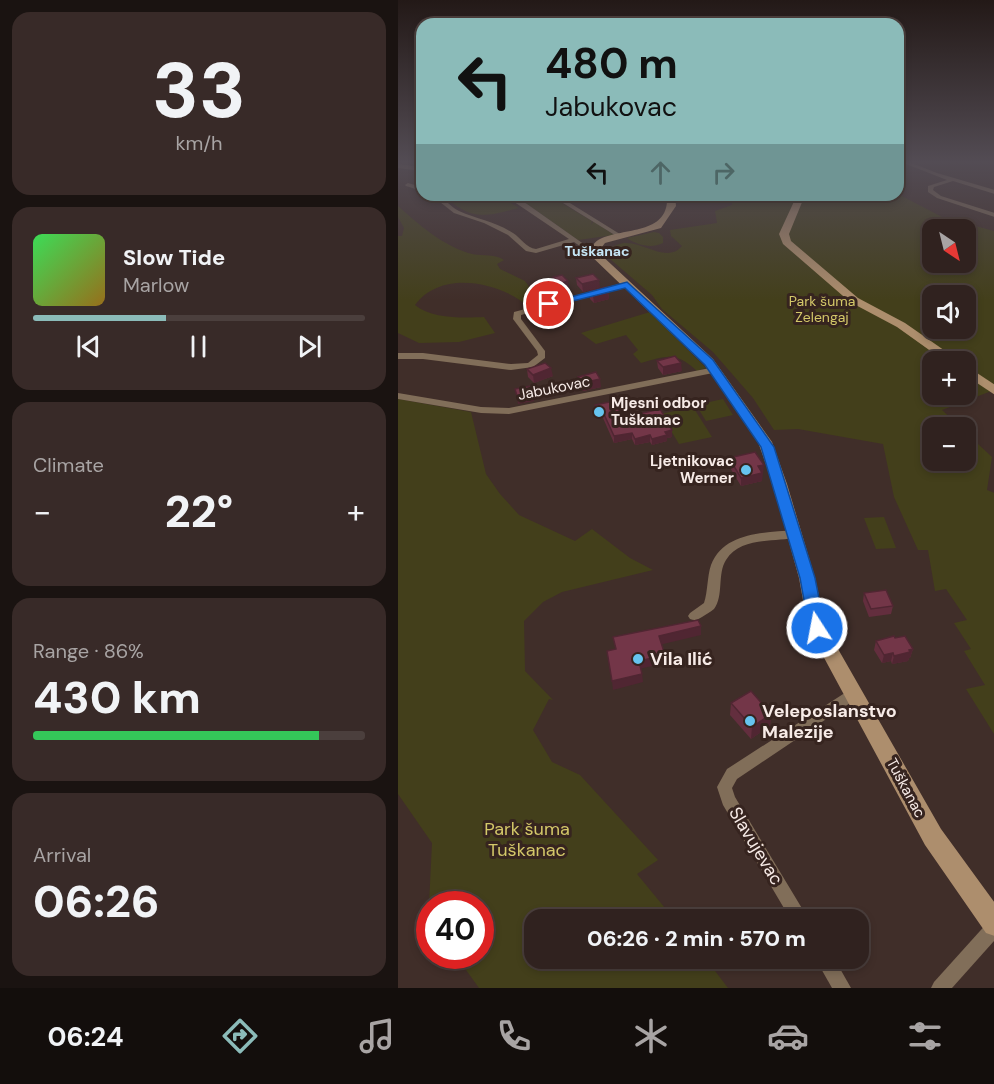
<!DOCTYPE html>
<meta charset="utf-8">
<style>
:root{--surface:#30221f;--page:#382a28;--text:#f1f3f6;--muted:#a8a4a4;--line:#4b3f3d;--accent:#8bbbb9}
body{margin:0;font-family:"DM Sans",sans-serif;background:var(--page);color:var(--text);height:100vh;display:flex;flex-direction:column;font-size:22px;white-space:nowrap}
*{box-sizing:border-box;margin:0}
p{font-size:20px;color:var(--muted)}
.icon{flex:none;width:33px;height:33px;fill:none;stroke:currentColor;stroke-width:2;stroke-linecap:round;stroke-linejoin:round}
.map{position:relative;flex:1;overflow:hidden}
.drawer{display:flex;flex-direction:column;gap:12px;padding:12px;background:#1a1311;width:398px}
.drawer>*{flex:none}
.guide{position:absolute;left:18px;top:18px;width:488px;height:183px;border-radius:18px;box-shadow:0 3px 9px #0003,0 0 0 2px var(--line);background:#8bbbb9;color:#111;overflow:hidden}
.needle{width:39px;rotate:145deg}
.controls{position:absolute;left:524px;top:219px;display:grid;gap:12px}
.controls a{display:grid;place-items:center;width:54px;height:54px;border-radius:12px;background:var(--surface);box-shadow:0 3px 9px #0003,0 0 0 2px var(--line);font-size:30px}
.speed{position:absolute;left:18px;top:891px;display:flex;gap:12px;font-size:30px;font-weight:700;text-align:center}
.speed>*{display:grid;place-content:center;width:78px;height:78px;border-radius:50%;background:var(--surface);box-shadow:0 3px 9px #0003,0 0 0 2px var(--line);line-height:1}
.speed .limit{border:9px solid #d22;background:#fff;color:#111}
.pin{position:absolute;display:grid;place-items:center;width:51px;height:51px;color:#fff;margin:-26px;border:3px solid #fff;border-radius:50%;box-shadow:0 2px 6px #0007}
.me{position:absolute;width:66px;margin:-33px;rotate:349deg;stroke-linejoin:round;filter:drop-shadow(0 0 4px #0008)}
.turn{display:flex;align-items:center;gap:21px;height:126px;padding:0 30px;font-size:27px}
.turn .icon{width:78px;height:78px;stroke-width:2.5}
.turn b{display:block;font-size:42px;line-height:51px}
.lanes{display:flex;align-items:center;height:57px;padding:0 30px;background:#0003;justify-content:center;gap:30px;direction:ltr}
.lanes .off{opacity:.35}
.big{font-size:45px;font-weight:800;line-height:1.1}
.drawer .tile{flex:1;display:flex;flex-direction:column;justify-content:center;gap:9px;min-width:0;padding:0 21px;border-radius:18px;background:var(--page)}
.drawer .dial{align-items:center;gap:0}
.dial b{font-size:78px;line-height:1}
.song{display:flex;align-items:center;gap:18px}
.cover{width:72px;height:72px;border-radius:9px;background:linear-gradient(135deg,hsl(130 70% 55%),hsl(40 70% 35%))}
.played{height:6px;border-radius:3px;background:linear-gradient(90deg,var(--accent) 40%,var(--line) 40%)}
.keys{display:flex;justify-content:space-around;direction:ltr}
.heat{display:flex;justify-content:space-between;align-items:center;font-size:33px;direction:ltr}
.charge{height:9px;border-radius:4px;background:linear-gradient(90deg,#34c759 86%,var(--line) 0)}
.trip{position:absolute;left:126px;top:909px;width:345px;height:60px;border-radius:18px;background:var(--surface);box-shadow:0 3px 9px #0003,0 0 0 2px var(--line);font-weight:800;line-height:60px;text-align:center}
.menu{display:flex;height:96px;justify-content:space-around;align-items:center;background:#130e0c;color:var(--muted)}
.menu .icon{width:42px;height:42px}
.menu .current{color:var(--accent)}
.menu b{font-size:27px;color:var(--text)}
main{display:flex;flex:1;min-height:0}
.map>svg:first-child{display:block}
.green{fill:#433f1b;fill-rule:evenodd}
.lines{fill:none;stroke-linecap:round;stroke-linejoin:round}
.street{fill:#816e59;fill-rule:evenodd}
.secondary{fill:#ad8e6d;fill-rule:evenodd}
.wall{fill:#632e3e}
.shaded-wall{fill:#502632}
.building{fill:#733648;stroke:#502632;stroke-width:1.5}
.route{fill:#1a73e8;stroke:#114b97;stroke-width:1.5}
.poi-dot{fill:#66c4ef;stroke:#36241f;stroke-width:2}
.labels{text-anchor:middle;stroke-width:6;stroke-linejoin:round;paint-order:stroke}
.far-neighbourhood-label{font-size:14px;font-weight:bold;fill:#c6e6f6;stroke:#36241f}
.far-park-label{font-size:14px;fill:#d4c869;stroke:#36241f}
.street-label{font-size:15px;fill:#f7ebe7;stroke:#36241f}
.poi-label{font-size:15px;font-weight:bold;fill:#f7ebe7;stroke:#36241f;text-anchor:start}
.near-poi-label{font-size:18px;font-weight:bold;fill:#f7ebe7;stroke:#36241f;text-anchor:start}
.near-park-label{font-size:18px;fill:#d4c869;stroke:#36241f}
.near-street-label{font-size:18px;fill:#f7ebe7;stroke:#36241f}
</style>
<main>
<section class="drawer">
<div class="tile dial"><b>33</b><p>km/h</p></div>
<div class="tile">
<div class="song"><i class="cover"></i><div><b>Slow Tide</b><p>Marlow</p></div></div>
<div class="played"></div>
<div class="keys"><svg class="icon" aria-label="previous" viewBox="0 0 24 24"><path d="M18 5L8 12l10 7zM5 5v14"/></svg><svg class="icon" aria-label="pause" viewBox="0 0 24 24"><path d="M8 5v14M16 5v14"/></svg><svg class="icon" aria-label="next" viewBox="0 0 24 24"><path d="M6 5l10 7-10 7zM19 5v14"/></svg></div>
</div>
<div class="tile"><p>Climate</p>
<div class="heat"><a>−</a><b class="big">22°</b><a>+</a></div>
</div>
<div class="tile"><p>Range · 86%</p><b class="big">430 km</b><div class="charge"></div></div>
<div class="tile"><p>Arrival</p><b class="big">06:26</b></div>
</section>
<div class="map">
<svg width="597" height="988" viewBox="0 0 597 988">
<rect width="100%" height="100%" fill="#402e29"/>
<!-- green -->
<g class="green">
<path d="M500,194L544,217L596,231V390L544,410L562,427L534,428V460H567V432L594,457L589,490L597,493L596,734L568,689L587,685L566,651L573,649L556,623L569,620L548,589L537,591L530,550H520L496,497L485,444L400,429L376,430L355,398L315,352L264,309L254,295L204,252C210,249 219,244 226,243C245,241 269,264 284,246L273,236L272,230L319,223L317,211L334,205L335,199L332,195H394V201L458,195ZM534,230H567V262H534ZM534,296H567V328H534ZM534,362H567V394H534Z"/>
<path d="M44,195H99L121,208C83,217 76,221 44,195Z"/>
<polygon points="113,195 150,195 194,221 193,225 196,221 216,235 180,240 129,204"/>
<path d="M0,206C21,225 43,244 70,253C83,257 96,253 106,260L99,264L102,269L127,281L142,302L129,305C98,281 43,270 17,305C33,319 66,318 86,317L97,333L61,342L21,343L0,333V236H4L6,228L0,217Z"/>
<path d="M256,232L261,233L265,237V243C253,249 239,245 229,238Z"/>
<path d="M252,312L308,368L299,371C277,351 269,356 243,363L235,354L240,350L228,335L198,344L183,333Z"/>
<polygon points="0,399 73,412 88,474 102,494 121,515 177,541 194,529 232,558 255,570 164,592 145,602 126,621 127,671 155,700 151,699 135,730 154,762 182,775 260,860 239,874 276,919 136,920 136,958 308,959 330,988 81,988 58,956 82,956 82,904 31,905 34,843 0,794"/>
<polygon points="325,399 335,415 308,421 298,405"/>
<polygon points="295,407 314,437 281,444 263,414"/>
<polygon points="486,517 498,548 478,549 466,518"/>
</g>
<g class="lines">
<!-- street -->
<g class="street">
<polygon points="503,162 511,162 539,173 597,190 597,194 555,181 536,187 535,190 543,196 597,213 597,217 539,198 530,192 530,186 549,180"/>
<polygon points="0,164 24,167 24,171 0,168"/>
<polygon points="10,183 24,187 24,191 8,186 7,185"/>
<path d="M33,195C45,195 51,206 61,211C79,219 98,222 115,233C123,238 128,248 138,249L171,239L106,195H113L129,204L197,252L192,253L176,242L138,253L128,251L110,235L86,223L56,213Z"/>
<polygon points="152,195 159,195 225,236 220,237"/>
<polygon points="226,283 233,285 123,315 123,319 147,351 147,358 135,367 113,370 25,359 0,359 0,353 25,353 113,364 130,363 140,355 139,351 115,319 116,312"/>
<polygon points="317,367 320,368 320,372 111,414 83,413 0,399 0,393 83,407 111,408"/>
<path d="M396,530L400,531L402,534L400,537C376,543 343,536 328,560C319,574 326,596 316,609C313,612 308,614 304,617C299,620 297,621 292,619L290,616L292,613L306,603C310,591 309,577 313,565C326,532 366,533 396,530Z"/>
<polygon points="456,687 461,689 463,693 461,697 339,779 334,788 337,797 411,920 393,920 325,805 319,787 329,769"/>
<polygon points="597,919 597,940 554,988 533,988 536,982 591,921"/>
<polygon points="417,958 436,958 453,988 434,988"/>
</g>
<!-- secondary -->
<g class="secondary">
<path d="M269,195H277L278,206L263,228L207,243L200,252L315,359L374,442L389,484L417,578L428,628L543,829L597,903V936L588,933L527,845L410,628L401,578L375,484L360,442L307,365L189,252C193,248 197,241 202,239C227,227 272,235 269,195Z"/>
<polygon points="399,195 407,195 391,234 393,241 460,298 507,323 563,362 548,362 499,327 452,302 385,244 381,234"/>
<polygon points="567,365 597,385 597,395 567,375"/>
</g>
</g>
<!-- wall -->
<g class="wall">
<polygon points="155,277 171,289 162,291 156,285"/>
<polygon points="178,278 202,287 185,292 179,285"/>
<polygon points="191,291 210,292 211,299 196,303 192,299"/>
<polygon points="259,361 284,371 265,375 260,368"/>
<polygon points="129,369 155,376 136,383 130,377"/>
<polygon points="180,377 203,387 185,391 181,385"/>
<polygon points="197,405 224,418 274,430 274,437 269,438 269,441 254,445 252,442 237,445 234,439 216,443 205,418 201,419 198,411"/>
<polygon points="331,458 365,473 364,473 364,481 343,486 331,466"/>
<polygon points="466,593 495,606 493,614 471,617 465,601"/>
<polygon points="478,641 515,649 512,658 511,658 510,661 494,664 493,661 484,663 476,650"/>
<polygon points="333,703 373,714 372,726 353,739 332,715"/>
</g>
<!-- shaded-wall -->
<g class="shaded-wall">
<polygon points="201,280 202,287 185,292 184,284"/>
<polygon points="170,281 171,289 162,291 161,284"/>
<polygon points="210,292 211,299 196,303 195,296"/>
<polygon points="283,363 284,371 265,375 265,367"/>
<polygon points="153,368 155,376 136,383 135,375"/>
<polygon points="202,379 203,387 185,391 184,383"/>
<polygon points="134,393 136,401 120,404 119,396"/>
<polygon points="205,412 205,418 201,419 200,413"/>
<polygon points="274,430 274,437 269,438 269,441 254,445 254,439 267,432"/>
<polygon points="234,433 234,439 216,443 216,436"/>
<polygon points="252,435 252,442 237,445 237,439"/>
<polygon points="366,465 364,481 343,486 343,478 360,466"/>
<polygon points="303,626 303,635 261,645 261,636"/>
<polygon points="515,649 512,658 511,658 510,661 494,664 496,656"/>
<polygon points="495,653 493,661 484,663 486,655"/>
<polygon points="267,655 267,663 241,669 241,661"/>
<polygon points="244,674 245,682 215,690 214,681"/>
<polygon points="373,714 372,726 353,739 354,727"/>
</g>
<!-- building -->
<g class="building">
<polygon points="195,274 201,280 184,284 178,278"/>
<polygon points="164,275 170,281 161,284 155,277"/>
<polygon points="208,287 210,292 195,296 191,291"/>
<polygon points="277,356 283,363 265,367 259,361"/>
<polygon points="147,363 153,368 135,375 129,369"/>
<polygon points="198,372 202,379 184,383 180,377"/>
<polygon points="132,386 134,393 119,396 117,389"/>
<polygon points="216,401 224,418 262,409 274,430 267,432 269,435 254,439 252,435 237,439 234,433 216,436 205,412 200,413 197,405"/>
<polygon points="357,452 366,465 360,466 364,473 343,478 331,458"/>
<polygon points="488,590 495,606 473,609 466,593"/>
<polygon points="300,620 303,626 261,636 267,655 241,661 244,674 214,681 209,651 218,649 215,637"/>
<polygon points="496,636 497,638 507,636 515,649 511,650 512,652 496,656 495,653 486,655 478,641"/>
<polygon points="353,691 373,714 354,727 333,703"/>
</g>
<!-- sky -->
<linearGradient id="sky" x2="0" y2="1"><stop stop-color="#231917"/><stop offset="0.54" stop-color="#534c54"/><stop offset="1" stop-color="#534c54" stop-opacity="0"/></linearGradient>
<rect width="597" height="300" fill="url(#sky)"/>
<!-- route -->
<polygon class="route" points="229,282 315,360 376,447 417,578 427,628 425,632 419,634 413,632 411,628 402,578 363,447 307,365 227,288 151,307 146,304"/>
<!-- markers -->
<g class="poi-dot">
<circle cx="201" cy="412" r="6"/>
<circle cx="348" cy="470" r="6"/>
<circle cx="240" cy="659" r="6"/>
<circle cx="352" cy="721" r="6"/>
</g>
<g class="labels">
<!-- far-neighbourhood labels -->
<g class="far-neighbourhood-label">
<text x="199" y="256">Tuškanac</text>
</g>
<!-- far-park labels -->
<g class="far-park-label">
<text x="424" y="306">Park šuma<tspan x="424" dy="16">Zelengaj</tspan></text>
</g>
<!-- street labels -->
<g class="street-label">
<text transform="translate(156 388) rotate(-11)" y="5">Jabukovac</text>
<text transform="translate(508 788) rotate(62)" y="5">Tuškanac</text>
</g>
<!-- poi labels -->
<g class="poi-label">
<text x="213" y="408">Mjesni odbor<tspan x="213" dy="17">Tuškanac</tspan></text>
<text x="336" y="466" text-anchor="end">Ljetnikovac<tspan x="336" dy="17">Werner</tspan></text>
</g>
<!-- near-poi labels -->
<g class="near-poi-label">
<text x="252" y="665">Vila Ilić</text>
<text x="364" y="717">Veleposlanstvo<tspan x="364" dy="21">Malezije</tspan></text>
</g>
<!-- near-park labels -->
<g class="near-park-label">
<text x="129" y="835">Park šuma<tspan x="129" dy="21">Tuškanac</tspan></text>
</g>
<!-- near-street labels -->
<g class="near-street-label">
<text transform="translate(358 846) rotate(59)" y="6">Slavujevac</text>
</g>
</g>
</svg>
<div class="controls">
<a><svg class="needle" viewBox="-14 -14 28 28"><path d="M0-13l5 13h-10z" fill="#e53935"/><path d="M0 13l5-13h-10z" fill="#a8a4a4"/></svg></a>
<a><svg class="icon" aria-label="sound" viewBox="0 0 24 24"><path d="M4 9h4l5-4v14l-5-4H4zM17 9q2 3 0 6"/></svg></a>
<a>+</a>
<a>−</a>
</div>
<div class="speed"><div class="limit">40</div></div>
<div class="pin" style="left:151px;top:304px;background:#d93025"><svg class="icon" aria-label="arrive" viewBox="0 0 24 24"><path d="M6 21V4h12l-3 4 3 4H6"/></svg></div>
<svg class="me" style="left:419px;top:628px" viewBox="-20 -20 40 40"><circle r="17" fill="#1a73e8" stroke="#fff" stroke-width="3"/><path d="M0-11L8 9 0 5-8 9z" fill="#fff"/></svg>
<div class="trip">06:26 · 2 min · 570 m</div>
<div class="guide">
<div class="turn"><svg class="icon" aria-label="left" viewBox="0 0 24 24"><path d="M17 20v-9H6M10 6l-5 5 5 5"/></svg><div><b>480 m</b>Jabukovac</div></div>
<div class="lanes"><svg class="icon" aria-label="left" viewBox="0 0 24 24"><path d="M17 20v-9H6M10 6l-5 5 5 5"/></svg><svg class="icon off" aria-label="ahead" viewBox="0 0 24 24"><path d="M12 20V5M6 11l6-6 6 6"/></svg><svg class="icon off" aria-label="right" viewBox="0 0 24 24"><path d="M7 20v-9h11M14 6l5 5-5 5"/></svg></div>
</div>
</div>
</main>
<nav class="menu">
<b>06:24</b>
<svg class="icon current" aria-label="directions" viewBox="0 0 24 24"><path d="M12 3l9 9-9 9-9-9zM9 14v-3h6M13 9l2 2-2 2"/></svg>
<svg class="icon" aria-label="music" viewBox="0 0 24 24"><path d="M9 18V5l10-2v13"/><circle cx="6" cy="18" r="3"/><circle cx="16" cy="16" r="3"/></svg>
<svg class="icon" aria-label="phone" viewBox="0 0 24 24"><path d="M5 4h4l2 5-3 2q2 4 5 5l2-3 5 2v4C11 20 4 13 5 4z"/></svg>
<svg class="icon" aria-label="climate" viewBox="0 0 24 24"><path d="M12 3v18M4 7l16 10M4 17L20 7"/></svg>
<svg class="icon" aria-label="car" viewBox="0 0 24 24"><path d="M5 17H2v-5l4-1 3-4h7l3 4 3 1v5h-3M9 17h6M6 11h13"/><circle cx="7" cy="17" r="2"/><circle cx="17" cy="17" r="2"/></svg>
<svg class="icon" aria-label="filters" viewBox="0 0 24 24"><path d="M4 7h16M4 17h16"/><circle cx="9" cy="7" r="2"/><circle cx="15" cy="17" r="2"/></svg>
</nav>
